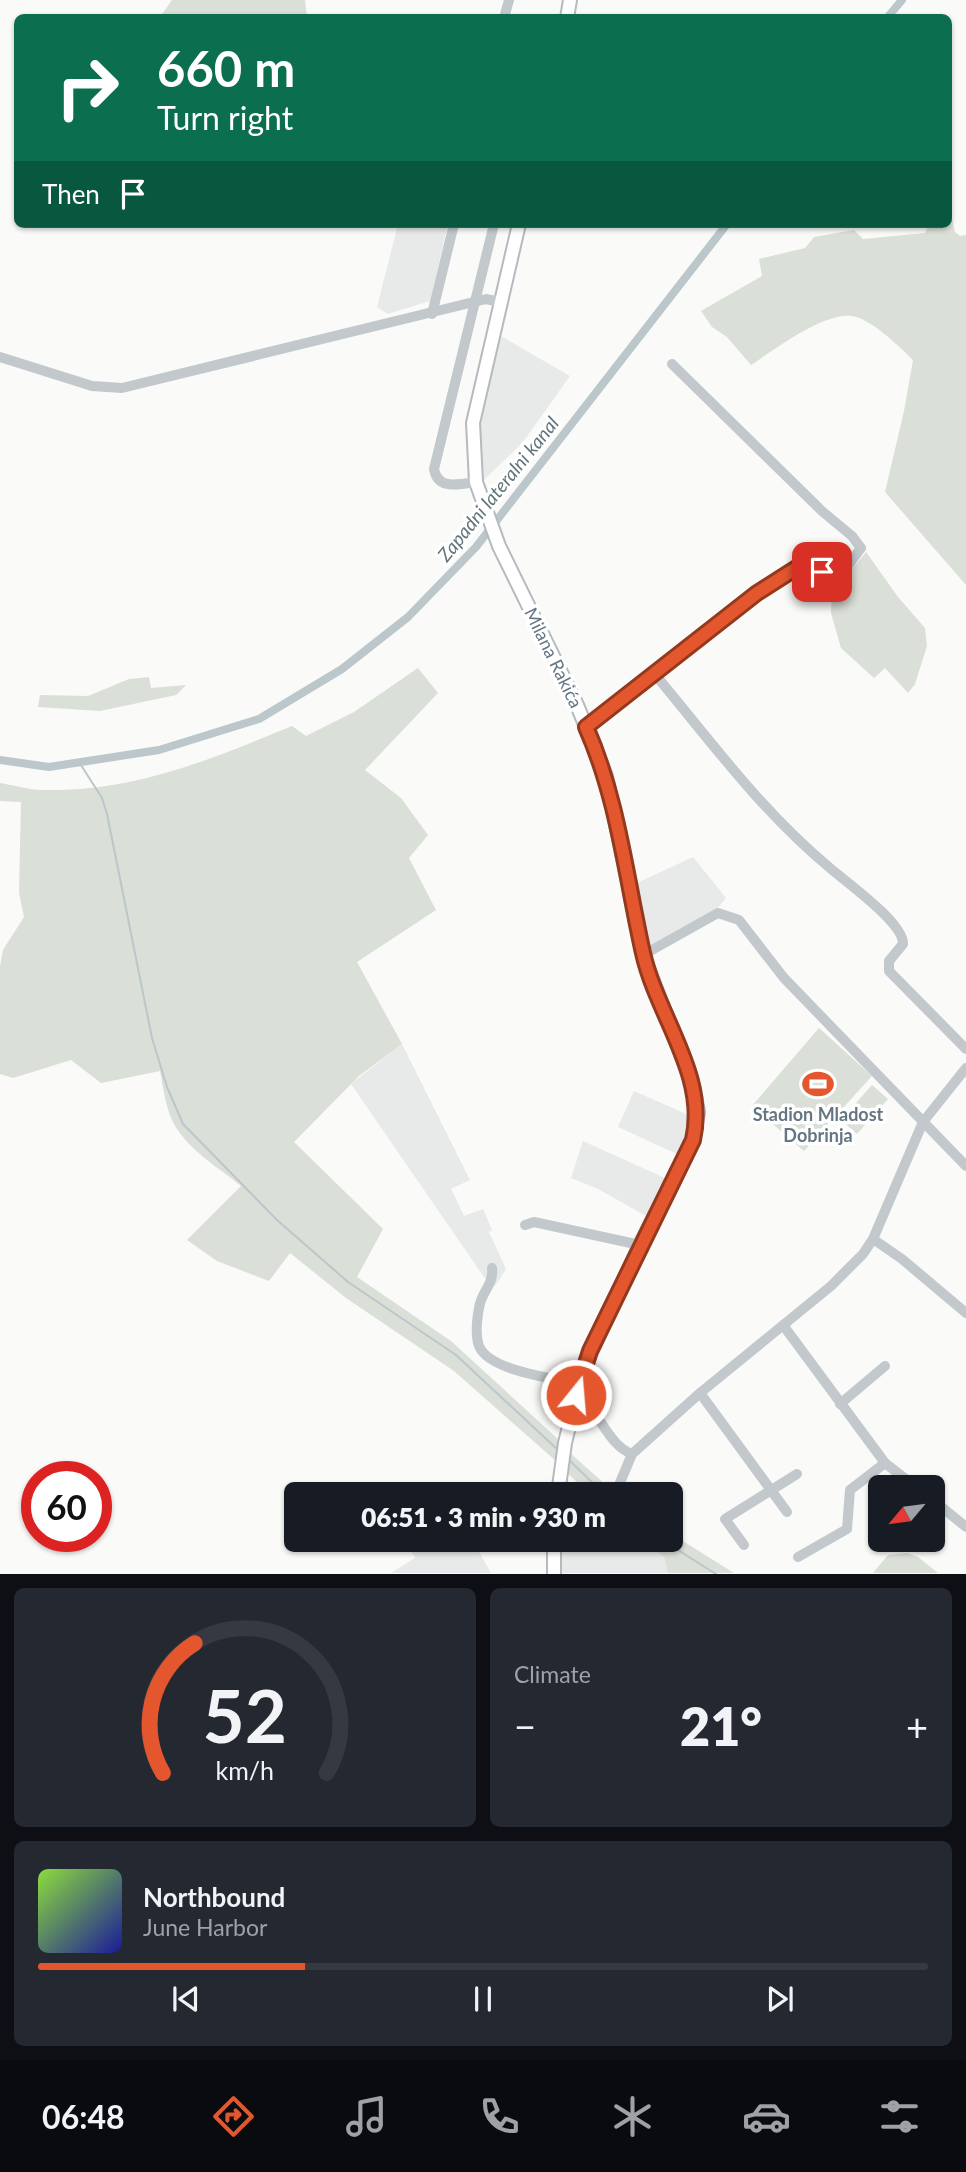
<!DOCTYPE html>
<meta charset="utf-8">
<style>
:root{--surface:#171b24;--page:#242831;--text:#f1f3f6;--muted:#9ea1a6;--line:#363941;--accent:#e4572e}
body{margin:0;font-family:Lato,sans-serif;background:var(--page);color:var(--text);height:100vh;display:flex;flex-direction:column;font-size:26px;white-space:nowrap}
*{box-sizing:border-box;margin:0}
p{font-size:23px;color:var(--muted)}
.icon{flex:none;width:38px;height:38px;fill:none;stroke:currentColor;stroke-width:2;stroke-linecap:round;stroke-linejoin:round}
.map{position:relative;height:1574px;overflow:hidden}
.drawer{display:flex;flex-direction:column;gap:14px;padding:14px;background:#0d0f14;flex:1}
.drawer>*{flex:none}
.banner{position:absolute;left:14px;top:14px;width:938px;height:214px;border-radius:10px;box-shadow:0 2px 5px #0004;background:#0b6e4f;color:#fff;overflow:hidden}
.needle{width:46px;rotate:241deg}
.buttons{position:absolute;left:868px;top:1475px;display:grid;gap:14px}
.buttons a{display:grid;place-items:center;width:77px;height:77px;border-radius:10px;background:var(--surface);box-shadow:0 2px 5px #0004;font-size:35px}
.speed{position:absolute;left:21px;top:1461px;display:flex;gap:14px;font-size:35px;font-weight:700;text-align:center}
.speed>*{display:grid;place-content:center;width:91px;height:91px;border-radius:50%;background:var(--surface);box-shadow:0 2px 5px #0004;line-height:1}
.speed .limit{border:10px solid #d22;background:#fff;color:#111}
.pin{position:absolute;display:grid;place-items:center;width:60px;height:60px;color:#fff;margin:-30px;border-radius:14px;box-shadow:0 4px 10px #0006}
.me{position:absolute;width:77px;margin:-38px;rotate:17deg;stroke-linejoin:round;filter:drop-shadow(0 0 5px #0008)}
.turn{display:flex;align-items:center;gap:24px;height:147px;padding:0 28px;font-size:32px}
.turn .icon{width:91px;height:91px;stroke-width:2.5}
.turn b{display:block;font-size:49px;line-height:60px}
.then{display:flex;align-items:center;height:66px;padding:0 28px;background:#0003;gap:14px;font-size:26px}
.big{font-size:52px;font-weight:800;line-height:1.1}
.drawer .tile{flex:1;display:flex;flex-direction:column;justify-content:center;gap:10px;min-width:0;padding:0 24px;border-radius:10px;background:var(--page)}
.drawer .dial{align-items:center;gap:0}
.dial svg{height:182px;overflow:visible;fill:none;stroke:var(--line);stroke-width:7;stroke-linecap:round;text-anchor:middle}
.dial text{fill:var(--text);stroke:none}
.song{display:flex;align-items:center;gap:21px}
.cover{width:84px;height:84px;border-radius:10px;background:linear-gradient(135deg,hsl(90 70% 55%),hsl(240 70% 35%))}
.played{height:7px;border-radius:4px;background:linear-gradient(90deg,var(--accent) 30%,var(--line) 30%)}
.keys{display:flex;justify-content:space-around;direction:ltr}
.heat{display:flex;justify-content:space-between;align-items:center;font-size:38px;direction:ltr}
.drawer .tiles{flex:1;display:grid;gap:14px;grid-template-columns:1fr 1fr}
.tile:last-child{grid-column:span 2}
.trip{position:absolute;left:284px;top:1482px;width:399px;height:70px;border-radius:10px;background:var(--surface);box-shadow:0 2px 5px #0004;font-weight:800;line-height:70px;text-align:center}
.dock{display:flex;height:112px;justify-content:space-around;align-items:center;background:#090b0e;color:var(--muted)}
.dock .icon{width:49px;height:49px}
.dock .selected{color:var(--accent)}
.dock b{font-size:32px;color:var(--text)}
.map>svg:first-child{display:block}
.built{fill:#e8e9e9}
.green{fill:#dadfd7}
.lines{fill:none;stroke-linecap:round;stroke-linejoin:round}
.stream{stroke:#bbc7cb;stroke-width:2}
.canal{stroke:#bbc7cb;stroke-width:8}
.major-casing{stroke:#b5babe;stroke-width:16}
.minor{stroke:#c3c8cc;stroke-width:10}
.major{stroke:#fff;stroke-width:12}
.route-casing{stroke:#94391e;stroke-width:18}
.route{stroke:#e4572e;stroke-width:12}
.labels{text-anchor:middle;stroke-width:7;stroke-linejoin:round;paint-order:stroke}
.street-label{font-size:18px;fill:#657683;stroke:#fff}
.poi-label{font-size:18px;font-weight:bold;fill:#657683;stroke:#fff}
.water-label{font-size:19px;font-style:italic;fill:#60757c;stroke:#fff}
</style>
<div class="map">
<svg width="966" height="1574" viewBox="0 0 966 1574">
<rect width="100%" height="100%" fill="#fafaf8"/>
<!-- built -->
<g class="built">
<polygon points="398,224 448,224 430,301 388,314 377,307"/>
<polygon points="499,335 570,376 523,442 483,481 478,451 479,413"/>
<polygon points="693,857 726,898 716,910 649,950 637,883"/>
<polygon points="402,1044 470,1180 451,1189 464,1216 483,1209 492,1230 489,1232 506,1269 495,1286 484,1277 351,1084"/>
<polygon points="634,1091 691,1116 689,1134 679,1155 618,1127"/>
<polygon points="583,1141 667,1179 648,1217 598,1189 571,1178"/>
<polygon points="423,1540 472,1540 491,1573 391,1573 415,1558 410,1548"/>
<polygon points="615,1540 641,1540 664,1557 668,1573 560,1573 558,1546 598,1551 605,1550"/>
</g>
<!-- green -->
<g class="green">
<polygon points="172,0 305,0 307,17 160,17"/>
<path d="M949,207L955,232L960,236L966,235V585L885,492L904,411L913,360C900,347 870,318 852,316C824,312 775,349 751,365L727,337L712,327L701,311L762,276L759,259L805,248L814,237L854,230L863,239L925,233L929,224H948Z"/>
<polygon points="866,552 898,597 925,628 927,646 915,684 908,693 885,668 874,678 841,648 831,613 832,584 841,583"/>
<path d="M418,668L438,693L365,770L401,798L428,835L409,858L436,910L357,962L402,1044L359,1076L294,1142L383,1229L357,1277L451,1341L559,1440L556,1461L454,1371L346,1298L290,1253L269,1281L217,1261L187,1240L241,1186C218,1167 185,1148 172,1120C165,1104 163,1087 160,1071L101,1083L71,1060L13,1078L0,1074V966L3,950L24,917L19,893L21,802L0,801V783C14,785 28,790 43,790C134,792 209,760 292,726L306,736L354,712Z"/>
<polygon points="149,677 151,688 186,685 176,695 100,711 38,707 40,695 88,696 129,679"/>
<polygon points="819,1028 872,1076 804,1151 752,1106"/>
<polygon points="872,1085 888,1099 857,1134 841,1120"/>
<polygon points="570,1453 616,1494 590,1494 565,1471"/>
<polygon points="670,1533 734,1573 668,1573 664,1557 641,1540 670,1540"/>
<polygon points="907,1553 918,1557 938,1573 873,1573 888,1555"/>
</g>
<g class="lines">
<!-- stream -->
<g class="stream">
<polyline points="79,762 102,798 107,814 152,1038 167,1087 183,1124 277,1220 348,1282 456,1355 558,1450"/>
<polyline points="567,1458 604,1494"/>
<polyline points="662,1540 716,1574"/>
</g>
<!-- canal -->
<g class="canal">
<polyline points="887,18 902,0"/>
<polyline points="0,760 49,767 159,750 259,719 342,669 408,617 476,547 727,224"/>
</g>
<defs>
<g id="major">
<polyline points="567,18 570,0"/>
<polyline points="519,224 473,423 476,482 499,546 577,705 606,776 643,955 693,1085 698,1112 693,1140 640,1245 582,1372 565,1443 558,1494"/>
<polyline points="554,1540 554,1574"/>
</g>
</defs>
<!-- major casing -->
<use href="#major" class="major-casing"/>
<!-- minor -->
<g class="minor">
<polyline points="504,18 509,0"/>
<polyline points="432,314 454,224"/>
<polyline points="0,357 92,386 122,388 486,299 500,302"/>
<path d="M476,482C459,484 438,491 434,469L494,224"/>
<path d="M653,672C709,739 762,812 830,868C846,882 904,923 903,944L889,961V971L966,1049"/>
<path d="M586,727C631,690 677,655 723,619C745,602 783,568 810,564L831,580L838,579L861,548L852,536L823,512L672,364"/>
<polyline points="643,955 718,913 739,920 784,978 966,1166"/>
<polyline points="525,1225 534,1222 640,1245"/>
<polyline points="873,1239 902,1259 966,1313"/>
<path d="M492,1268C494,1285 481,1292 479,1308C477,1319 475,1335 479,1346C489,1371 555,1379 578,1383"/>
<polyline points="783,1325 885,1463 917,1488"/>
<polyline points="700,1393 787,1512"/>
<path d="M576,1395C599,1408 607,1445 632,1454"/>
<polyline points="840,1404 885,1366"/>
<polyline points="619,1485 632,1454 700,1393 831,1286 863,1254 873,1239 923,1122 966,1068"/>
<polyline points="933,1500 966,1527"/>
<polyline points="744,1545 725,1519 797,1474"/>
<polyline points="798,1557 847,1529 850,1490 885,1463"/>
</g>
<!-- major -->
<use href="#major" class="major"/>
</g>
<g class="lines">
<defs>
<path id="route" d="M576,1395L590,1351L693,1140C708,1075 657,1016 643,953C626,877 618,799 586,727L757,593L801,565L810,564L822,572"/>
</defs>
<!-- route casing -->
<use href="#route" class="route-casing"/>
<!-- route -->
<use href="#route" class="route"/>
</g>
<!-- icons -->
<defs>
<symbol id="stadium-bare" viewBox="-9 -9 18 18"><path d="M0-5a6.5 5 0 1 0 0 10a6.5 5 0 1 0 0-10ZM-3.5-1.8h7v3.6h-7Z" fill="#e4572e" stroke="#fff" stroke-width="2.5" paint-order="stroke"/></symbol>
</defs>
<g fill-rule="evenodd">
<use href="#stadium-bare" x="796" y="1062" width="44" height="44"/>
</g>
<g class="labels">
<!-- street labels -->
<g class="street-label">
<text transform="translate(553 658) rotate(64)" y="6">Milana Rakića</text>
</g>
<!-- poi labels -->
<g class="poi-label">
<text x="818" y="1121">Stadion Mladost<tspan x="818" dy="21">Dobrinja</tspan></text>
</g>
<!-- water labels -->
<g class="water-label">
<text transform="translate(498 489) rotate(-51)" y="7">Zapadni lateralni kanal</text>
</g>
</g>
</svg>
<div class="buttons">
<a><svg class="needle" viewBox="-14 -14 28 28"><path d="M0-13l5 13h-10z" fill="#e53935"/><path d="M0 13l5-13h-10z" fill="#9ea1a6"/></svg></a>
</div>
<div class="speed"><div class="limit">60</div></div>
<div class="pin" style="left:822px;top:572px;background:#d93025"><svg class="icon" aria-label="arrive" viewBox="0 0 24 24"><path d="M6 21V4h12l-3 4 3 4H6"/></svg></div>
<svg class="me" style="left:576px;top:1395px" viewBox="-20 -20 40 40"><circle r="17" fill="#e4572e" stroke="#fff" stroke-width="3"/><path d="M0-11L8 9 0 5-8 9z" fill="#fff"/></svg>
<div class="trip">06:51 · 3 min · 930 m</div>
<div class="banner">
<div class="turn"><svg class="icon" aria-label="right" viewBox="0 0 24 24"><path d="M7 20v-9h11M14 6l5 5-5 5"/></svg><div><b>660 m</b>Turn right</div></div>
<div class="then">Then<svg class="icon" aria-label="arrive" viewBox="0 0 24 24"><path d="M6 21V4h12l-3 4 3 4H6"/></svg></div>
</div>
</div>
<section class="drawer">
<div class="tiles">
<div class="tile dial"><svg viewBox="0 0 100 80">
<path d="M14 69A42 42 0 1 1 86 69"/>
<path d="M14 69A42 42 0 0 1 28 12" stroke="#e4572e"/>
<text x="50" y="56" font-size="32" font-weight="700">52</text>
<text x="50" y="72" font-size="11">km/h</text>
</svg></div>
<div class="tile"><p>Climate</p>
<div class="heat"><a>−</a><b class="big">21°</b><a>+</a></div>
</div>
<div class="tile">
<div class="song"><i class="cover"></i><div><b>Northbound</b><p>June Harbor</p></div></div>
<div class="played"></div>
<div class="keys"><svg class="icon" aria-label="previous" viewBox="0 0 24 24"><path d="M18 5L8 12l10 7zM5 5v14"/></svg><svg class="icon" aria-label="pause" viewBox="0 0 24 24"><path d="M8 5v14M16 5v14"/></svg><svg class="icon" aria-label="next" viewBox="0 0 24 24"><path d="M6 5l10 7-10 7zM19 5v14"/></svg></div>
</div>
</div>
</section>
<nav class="dock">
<b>06:48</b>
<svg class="icon selected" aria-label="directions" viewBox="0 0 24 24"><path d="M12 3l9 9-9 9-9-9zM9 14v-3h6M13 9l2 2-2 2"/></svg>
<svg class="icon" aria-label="music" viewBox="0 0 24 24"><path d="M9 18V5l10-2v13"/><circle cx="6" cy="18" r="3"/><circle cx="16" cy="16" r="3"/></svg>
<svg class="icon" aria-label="phone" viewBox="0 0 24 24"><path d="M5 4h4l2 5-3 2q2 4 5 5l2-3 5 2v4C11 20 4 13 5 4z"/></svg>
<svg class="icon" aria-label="climate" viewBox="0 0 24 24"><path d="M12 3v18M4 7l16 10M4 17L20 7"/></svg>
<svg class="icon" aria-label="car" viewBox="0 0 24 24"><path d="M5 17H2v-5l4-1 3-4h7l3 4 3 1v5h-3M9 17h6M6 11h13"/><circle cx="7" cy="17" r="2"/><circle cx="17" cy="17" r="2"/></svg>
<svg class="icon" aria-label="filters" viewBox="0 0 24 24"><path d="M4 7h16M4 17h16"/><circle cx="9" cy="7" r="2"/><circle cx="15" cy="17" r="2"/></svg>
</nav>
